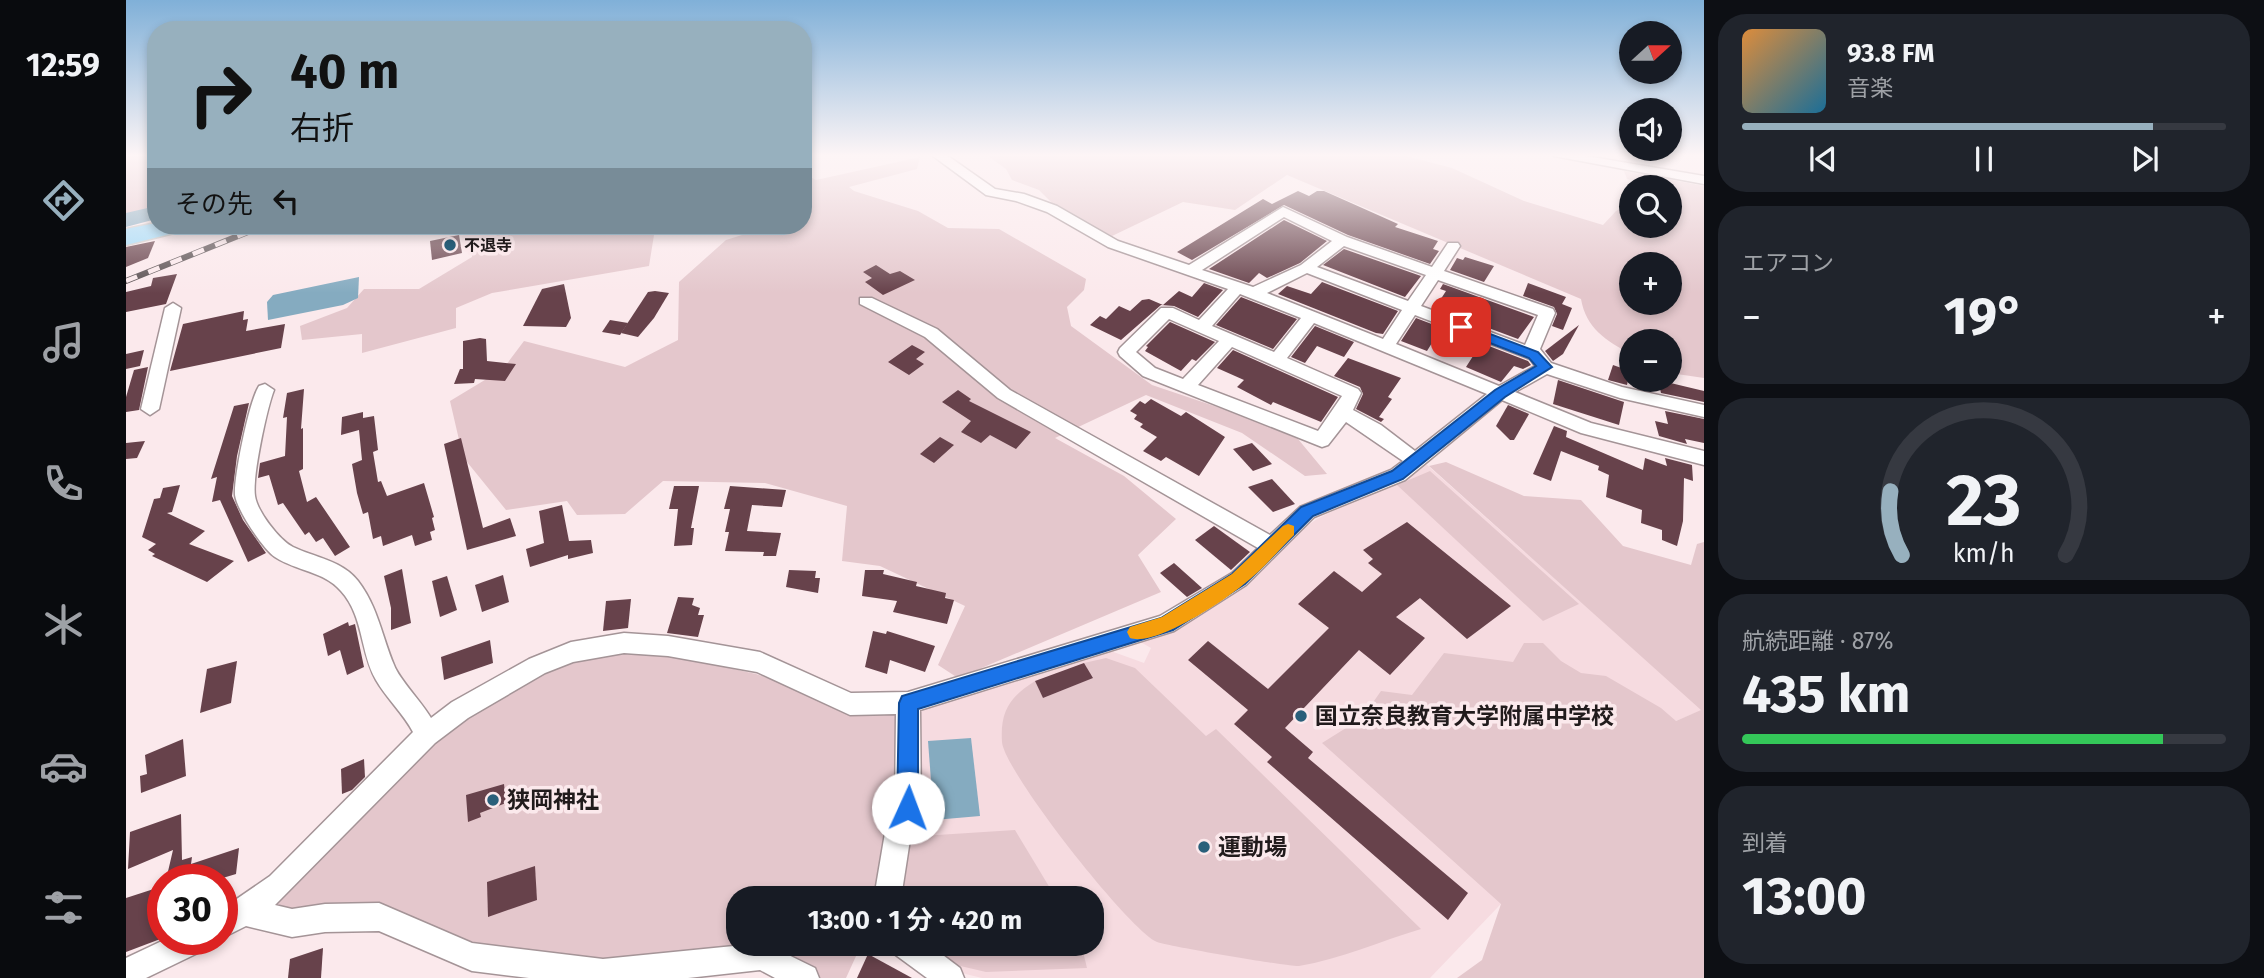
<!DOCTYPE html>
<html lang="ja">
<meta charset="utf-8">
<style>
:root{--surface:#171b24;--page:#20242c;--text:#f1f3f6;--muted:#9ea1a6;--line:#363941;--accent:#97b0be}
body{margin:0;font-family:"Fira Sans","Noto Sans JP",sans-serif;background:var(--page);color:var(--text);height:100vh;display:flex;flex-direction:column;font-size:26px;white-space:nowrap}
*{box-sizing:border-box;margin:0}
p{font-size:23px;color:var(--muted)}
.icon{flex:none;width:38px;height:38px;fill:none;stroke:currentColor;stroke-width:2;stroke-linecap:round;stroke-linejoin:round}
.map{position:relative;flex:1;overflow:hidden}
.sheet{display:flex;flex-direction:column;gap:14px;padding:14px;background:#0d0f14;width:560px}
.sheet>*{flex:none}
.guide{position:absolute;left:21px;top:21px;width:665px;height:214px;border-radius:28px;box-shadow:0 4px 10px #0003;background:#97b0be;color:#111;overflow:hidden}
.needle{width:46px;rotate:69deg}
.tools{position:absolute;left:1493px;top:21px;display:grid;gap:14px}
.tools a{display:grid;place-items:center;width:63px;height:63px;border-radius:50%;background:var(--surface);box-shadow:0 4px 10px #0003;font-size:35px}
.speed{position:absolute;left:21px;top:864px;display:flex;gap:14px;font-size:35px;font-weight:700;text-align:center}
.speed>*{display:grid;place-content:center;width:91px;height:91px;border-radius:50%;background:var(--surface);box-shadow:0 4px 10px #0003;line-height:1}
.speed .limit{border:10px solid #d22;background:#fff;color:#111}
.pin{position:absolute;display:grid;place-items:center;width:60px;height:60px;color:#fff;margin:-30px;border-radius:14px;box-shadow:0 4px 10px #0006}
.me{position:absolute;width:77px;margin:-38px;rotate:2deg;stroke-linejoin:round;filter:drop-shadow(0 0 5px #0008)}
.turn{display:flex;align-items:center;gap:24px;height:147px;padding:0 28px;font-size:32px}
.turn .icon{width:91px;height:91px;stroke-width:2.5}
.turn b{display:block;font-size:49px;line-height:60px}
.then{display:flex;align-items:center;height:66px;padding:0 28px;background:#0003;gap:14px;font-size:26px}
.big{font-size:52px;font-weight:700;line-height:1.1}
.sheet .widget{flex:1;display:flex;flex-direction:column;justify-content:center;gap:10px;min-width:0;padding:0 24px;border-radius:28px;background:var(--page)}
.sheet .dial{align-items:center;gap:0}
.dial svg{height:182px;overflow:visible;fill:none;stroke:var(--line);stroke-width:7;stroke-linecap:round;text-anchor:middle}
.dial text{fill:var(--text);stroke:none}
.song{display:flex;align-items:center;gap:21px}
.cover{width:84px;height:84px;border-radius:10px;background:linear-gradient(135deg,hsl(30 70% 55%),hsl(200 70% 35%))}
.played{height:7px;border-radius:4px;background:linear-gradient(90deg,var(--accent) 85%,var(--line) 85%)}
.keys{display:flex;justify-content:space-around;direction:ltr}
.heat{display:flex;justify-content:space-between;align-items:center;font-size:38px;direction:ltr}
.charge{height:10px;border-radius:5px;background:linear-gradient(90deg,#34c759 87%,var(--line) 0)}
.trip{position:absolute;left:600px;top:886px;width:378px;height:70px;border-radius:28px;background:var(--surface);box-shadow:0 4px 10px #0003;font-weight:700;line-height:70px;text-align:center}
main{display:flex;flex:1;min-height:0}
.tab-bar{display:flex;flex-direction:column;width:126px;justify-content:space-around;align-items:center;background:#090b0e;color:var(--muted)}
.tab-bar .icon{width:49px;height:49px}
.tab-bar .active{color:var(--accent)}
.tab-bar b{font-size:32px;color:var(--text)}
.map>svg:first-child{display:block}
.built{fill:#f6dbe0}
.green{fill:#e4c7cc;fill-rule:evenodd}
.water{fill:#85abc0}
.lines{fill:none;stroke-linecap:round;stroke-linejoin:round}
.river{fill:#85abc0;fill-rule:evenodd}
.building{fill:#67424b}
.minor-casing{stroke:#a49497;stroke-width:3}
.trunk-casing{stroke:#cecdcd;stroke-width:3}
.minor{fill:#fff;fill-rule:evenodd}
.trunk{fill:#a0daf8;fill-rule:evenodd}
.rail-casing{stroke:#5a5052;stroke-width:6}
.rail{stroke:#fbe9ec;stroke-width:4.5;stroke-dasharray:12;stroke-linecap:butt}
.route{fill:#1a73e8;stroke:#114b97;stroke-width:2}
.slow{fill:#f59e0b}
.poi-dot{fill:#295f7a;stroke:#fbe9ec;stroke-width:2.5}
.labels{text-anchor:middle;stroke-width:7;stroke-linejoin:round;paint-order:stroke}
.far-poi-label{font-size:16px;font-weight:bold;fill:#211b1c;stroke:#fbe9ec;text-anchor:start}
.near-poi-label{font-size:23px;font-weight:bold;fill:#211b1c;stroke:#fbe9ec;text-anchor:start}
</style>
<main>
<nav class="tab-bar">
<b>12:59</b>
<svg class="icon active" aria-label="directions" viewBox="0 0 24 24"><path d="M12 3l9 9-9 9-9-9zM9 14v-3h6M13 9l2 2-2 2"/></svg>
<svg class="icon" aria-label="music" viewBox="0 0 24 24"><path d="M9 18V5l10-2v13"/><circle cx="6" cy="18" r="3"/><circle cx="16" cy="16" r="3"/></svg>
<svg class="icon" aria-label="phone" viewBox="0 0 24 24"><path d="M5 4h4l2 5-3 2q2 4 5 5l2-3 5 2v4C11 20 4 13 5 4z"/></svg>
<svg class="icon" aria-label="climate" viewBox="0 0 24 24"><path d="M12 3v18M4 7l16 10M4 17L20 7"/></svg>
<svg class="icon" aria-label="car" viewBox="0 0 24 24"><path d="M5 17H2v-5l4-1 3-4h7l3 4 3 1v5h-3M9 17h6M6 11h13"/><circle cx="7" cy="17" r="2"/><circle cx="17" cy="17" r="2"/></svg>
<svg class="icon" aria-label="filters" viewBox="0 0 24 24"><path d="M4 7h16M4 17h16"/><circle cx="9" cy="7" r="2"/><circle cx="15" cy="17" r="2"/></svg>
</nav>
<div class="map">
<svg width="1578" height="978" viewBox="0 0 1578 978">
<rect width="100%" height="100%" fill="#fbe9ec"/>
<!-- built -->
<polygon class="built" points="1300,464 1576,710 1550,721 1304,978 856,978 819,969 787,943 966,943 966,898 765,898 788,707 982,650 1018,663 1025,648 1011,640 1191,519"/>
<!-- green -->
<g class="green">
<polygon points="0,156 30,156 30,209 0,214"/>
<path d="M862,156H1280L1326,168L1398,201L1477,225L1490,211L1505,202V226H1544V187L1501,179L1498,171L1578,186V378L1544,373V341H1505V354C1480,341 1460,328 1455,299L1161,175L1109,210L1057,202L986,236L930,207L913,190L886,180L880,169ZM1505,264H1544V303H1505Z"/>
<polygon points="794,157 791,169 723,187 728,191 792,211 822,228 873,229 960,279 958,290 941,307 945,326 1026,385 1115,415 1172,439 1201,474 1179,476 1116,433 1020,395 929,438 998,476 1050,519 1012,555 1035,592 832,678 812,665 839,606 754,566 716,561 721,506 639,483 537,481 499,514 451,515 441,501 380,510 337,457 324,401 377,369 398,341 499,367 552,340 553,282 600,240 632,230 630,226 677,226 677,173 690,180"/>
<polygon points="343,226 559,226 528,235 523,266 366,293 330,308 330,328 236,353 236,334 176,340 174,326 221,308 238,289 293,289 346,257"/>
<polygon points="1320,462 1398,496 1455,500 1497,546 1565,565 1571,544 1578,542 1578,978 1331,978 1356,960 1375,904 1196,743 1236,718 1255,691 1286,695 1318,653 1387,662 1398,643 1417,643 1435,661 1455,673 1480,676 1535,708 1550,721 1575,710 1303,466"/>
<polygon points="1304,471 1453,604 1417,621 1271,485"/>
<path d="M491,651L549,656L630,674L717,705L770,711L774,808L750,898H612V943H616L478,965L174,916L139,902C174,871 211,841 244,809C267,787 286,759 310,738C352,701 435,658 491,651Z"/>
<path d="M980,658L1009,668L1080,736L1090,729L1295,929C1255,941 1214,959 1173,966C1164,967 1041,946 1031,942C1003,930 878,771 876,742C874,711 884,697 909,681L917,698L966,678L958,663Z"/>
<polygon points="889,830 930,898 768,898 780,837"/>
<polygon points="618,943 736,943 720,978 683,978"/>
<polygon points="791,943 955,943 961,968 860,972 813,961"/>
</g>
<!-- water -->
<g class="water">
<polygon points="233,277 232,298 217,305 142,320 141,302 147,295"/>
<polygon points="845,738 854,816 808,820 802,741"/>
</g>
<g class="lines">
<!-- river -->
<polygon class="river" points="30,206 30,219 0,227 0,213"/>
</g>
<!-- building -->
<g class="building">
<polygon points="1172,191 1183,196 1191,191 1198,191 1225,203 1272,224 1269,227 1312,241 1307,249 1313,251 1304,264 1222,235 1158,205 1066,260 1051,252 1137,199 1146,204"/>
<polygon points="1158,220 1201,241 1174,263 1141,278 1133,273 1123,283 1083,269"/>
<polygon points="333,235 336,253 306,260 304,241"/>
<polygon points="29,241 22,258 0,267 0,247"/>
<polygon points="1218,249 1295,276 1279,297 1197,265"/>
<polygon points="1339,257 1368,266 1358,282 1324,270 1331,258 1337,260"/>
<polygon points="750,265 764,274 774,271 789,280 757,295 739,282 746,278 737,272"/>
<polygon points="51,274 40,304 0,312 0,292 25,286 27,278"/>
<polygon points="1196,282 1272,311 1257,334 1250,333 1152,294 1161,286 1185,294"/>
<polygon points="1078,283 1097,290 1072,317 1048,306 1035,305 995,340 964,325 974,316 980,319 993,306 1004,311 1016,300 1023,299 1037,305 1053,291 1066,297"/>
<polygon points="1402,283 1440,297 1436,304 1446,308 1437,330 1426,326 1431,314 1428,307 1397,296"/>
<polygon points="438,284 445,318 440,327 397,326 416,289"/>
<polygon points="1317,284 1408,317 1392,339 1309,308 1320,291 1314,289"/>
<polygon points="529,291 543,293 528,318 512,337 495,333 522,292"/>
<polygon points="1115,297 1171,319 1147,349 1090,325"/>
<polygon points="118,311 117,320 122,319 120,331 159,324 155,348 44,371 57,324"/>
<polygon points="1290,318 1402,361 1405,365 1397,369 1388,366 1375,382 1340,367 1349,353 1309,338 1301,351 1275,341"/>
<polygon points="484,320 502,323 494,335 476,332"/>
<polygon points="1044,322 1089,342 1070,361 1066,359 1055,371 1019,351 1022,347 1020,346"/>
<polygon points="1453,325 1437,354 1427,361 1419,351"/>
<polygon points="1189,326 1228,342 1218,357 1191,346 1179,363 1165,357"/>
<polygon points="354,338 360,339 361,361 390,364 379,381 349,379 348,383 328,384 334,369 337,369 337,341"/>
<polygon points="786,345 799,352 790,359 798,364 783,375 762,362"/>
<polygon points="18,350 14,366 0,369 0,354"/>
<polygon points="1107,350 1212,397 1195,422 1147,402 1145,405 1111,387 1118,380 1091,368"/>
<polygon points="1222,358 1275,378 1262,397 1266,399 1253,417 1258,419 1255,422 1230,409 1237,394 1234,387 1208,376"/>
<polygon points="1487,365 1504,371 1501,385 1482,380"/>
<polygon points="22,367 13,410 0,412 0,397 8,370"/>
<polygon points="1432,380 1498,402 1493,425 1427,404"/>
<polygon points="1532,380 1578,391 1578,402 1535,393"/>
<polygon points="178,389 175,429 177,428 177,469 173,471 181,502 190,497 224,547 209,556 197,538 190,542 183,532 179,535 157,503 152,505 143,475 132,478 134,463 159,456 161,417 157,418 161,393"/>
<polygon points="832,390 845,399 843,401 905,432 890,449 864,435 855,443 835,432 845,421 816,402"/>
<polygon points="1025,399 1055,416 1060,412 1099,437 1073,476 1040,457 1035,461 1017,451 1031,437 1014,427 1017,424 1008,419 1011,415 1004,411 1014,401 1019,404"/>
<polygon points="123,403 111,456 106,496 117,520 140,553 122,562 94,500 86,502 91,477 85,479 108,406"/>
<polygon points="1382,405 1403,414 1388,440 1384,440 1370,426"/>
<polygon points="1539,411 1578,419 1578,443 1559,439 1561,444 1533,436 1529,421 1542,424"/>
<polygon points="237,412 237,418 248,416 252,450 247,452 252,482 255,481 261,496 298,483 308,517 306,518 309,530 304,532 306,540 289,546 286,535 257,546 255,536 247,539 242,512 237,514 231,493 226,464 236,460 233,430 215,435 216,417"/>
<polygon points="1428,426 1441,431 1440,437 1517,470 1519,458 1541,466 1539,458 1566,465 1567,481 1558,478 1557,521 1551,546 1536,540 1536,530 1515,523 1516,510 1480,497 1483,475 1472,470 1473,466 1435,451 1425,481 1407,474"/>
<polygon points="814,437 828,445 808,463 794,454"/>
<polygon points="335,438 357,528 384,518 390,536 341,550 318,444"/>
<polygon points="19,441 11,458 0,459 0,443"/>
<polygon points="1126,443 1146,464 1127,471 1107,449"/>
<polygon points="1146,479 1169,504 1147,512 1122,487"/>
<polygon points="54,485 46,512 41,513 79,531 63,544 108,561 81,582 26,556 29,554 22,550 30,544 16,537 28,499 34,498 37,488"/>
<polygon points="548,486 573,486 565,528 568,528 566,545 548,546 552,509 543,509"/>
<polygon points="604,486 660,490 656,507 626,505 621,531 655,533 650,556 637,556 638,552 599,551 603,532 599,532 604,509 598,509"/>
<polygon points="436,505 443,541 465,540 467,553 442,559 442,555 404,567 400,549 418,543 413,511"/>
<polygon points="1281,522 1385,606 1341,639 1294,598 1270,617 1299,638 1264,675 1233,650 1159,728 1187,752 1182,758 1342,893 1322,920 1141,762 1146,757 1108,724 1122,710 1062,660 1082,641 1142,689 1203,628 1172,604 1208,571 1236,592 1256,574 1242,563 1247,559 1237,550"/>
<polygon points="1088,526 1124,552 1105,570 1069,540"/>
<polygon points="1048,563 1076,588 1061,597 1034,573"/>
<polygon points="276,569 285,623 265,630 265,608 258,576"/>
<polygon points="663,570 690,571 689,578 694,578 692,593 660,587"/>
<polygon points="739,570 758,570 757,574 791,582 790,586 820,593 819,598 828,600 821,624 767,612 771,601 736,596"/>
<polygon points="377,575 383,602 356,612 349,585"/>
<polygon points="321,576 331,610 314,617 306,581"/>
<polygon points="552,597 568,598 566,605 574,608 572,615 578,615 572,637 541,633"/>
<polygon points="505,599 502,628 477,631 480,601"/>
<polygon points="222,622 223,626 229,624 238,667 221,675 214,650 202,656 197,634"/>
<polygon points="747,631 760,634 761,631 809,646 799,672 764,660 761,674 739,667"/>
<polygon points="364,640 367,663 318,680 315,657"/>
<polygon points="111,661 105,703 74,713 81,669"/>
<polygon points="958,663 967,678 917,698 909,681"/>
<polygon points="57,739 60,776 15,793 14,776 21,774 19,755"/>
<polygon points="238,759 239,777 226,790 216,794 215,769"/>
<polygon points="378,784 380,803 354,813 355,817 342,822 340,795"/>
<polygon points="55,814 56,860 66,857 65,864 113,848 110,874 90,880 40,880 47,850 2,869 4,832"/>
<polygon points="409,866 411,900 362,917 361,882"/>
<polygon points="37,886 37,938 0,952 0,898"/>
<polygon points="197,948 195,978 162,978 164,959"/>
<polygon points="742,954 786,978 731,978"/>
</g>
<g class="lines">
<defs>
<g id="minor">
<path d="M807,156H822L869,189L898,194L931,206L992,241L1063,265L1157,207L1221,237L1306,267L1322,243H1332L1334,246L1318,271L1427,309L1429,313L1414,349L1425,363L1496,387L1578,405V417L1494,398L1421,374L1389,392L1465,423L1578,451V465L1455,433L1376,400L1279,480L1188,517L1120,585L1048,631L794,710L795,808L785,833L775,898H748L759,833L769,808L770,714L724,715L631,672L542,656L498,653L447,662L419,673L342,718L309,743L149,905L166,909L199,904L253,903L346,943L477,959L638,943L689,968L693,978H649L634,970L562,978H403L346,971L253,931L199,932L166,937L120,926L96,938V909L144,876L287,732C277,713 261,699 250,680C234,653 238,616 215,591C198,571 170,571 149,557C137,549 111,510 109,495C108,476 123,402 133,386L139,384L148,390C141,408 126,477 129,496C131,511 153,540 167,547C188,557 217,561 232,581C252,607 256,637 268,665C273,679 295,701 305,718L326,702L403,659L445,642L498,633L542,636L634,652L725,693L782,692L1034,616L1106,573L1132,548L872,398L799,337L734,304V298H746L811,329L884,390L1144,535L1174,507L1265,470L1277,461L1220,422L1202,445L1196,447L1017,376L994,356L992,352L994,348L1035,308H1047L1073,320L1102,289L982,247L921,212L890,201L860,195ZM1158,217L1206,241L1175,265L1127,287L1076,270ZM1218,246L1300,275L1282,301L1191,267ZM1181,273L1276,310L1257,339L1141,293ZM1312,280L1412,315L1399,345L1295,306ZM1114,294L1175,318L1148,352L1086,326ZM1289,315L1404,359L1409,366L1373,386L1270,344ZM1043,319L1093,341L1057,379L1029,368L1010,352ZM1188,323L1361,394L1289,451L1255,425L1227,410L1235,393L1232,389L1161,358ZM1106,347L1216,396L1192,431L1072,385Z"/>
<polygon points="1428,156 1460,156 1578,176 1578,184"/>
<polygon points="47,303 55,308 33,409 24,415 15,409 39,308"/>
<polygon points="38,940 82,940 78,950 20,978 0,978 0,958"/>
<polygon points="763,943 801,943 834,968 838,978 801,978 767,953"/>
</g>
<polygon id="trunk" points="30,223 30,226 59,226 56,231 0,245 0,229"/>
</defs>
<!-- minor casing -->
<use href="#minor" class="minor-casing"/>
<!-- trunk casing -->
<use href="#trunk" class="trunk-casing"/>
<!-- minor -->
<use href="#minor" class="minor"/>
<!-- trunk -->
<use href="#trunk" class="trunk"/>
<defs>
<polyline id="rail" points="0,281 137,226"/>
</defs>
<!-- rail casing -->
<use href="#rail" class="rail-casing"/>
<!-- rail -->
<use href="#rail" class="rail"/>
</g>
<!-- sky -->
<linearGradient id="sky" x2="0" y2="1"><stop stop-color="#80b0d8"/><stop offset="0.53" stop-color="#fdf5f6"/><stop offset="1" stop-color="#fdf5f6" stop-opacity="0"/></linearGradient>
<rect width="1578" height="293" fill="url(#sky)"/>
<!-- route -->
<polygon class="route" points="1335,323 1412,352 1426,367 1379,397 1277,479 1187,516 1119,584 1047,630 792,709 792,808 789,815 782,818 774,815 771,808 773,703 776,696 1035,618 1106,574 1175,507 1266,471 1369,390 1410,366 1403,358 1330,330 1330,324"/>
<!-- slow -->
<path class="slow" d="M1162,524L1168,526V535C1152,551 1136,570 1118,584C1098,601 1029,647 1004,638L1001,632L1004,627L1036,617L1106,574L1157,526Z"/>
<!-- markers -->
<g class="poi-dot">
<circle cx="324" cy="245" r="7"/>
<circle cx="1175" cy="716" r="7"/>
<circle cx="367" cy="800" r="7"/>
<circle cx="1078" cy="847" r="7"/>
</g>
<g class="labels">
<!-- far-poi labels -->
<g class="far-poi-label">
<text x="338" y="251">不退寺</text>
</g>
<!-- near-poi labels -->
<g class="near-poi-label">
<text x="1189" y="724">国立奈良教育大学附属中学校</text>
<text x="381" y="808">狭岡神社</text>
<text x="1092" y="855">運動場</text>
</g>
</g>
</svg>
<div class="tools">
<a><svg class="needle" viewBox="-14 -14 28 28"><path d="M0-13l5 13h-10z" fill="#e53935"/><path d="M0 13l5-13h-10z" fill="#9ea1a6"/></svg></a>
<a><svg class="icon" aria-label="sound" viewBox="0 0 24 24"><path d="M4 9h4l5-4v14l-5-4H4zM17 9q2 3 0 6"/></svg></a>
<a><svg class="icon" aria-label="search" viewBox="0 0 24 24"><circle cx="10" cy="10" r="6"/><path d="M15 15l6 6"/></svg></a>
<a>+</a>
<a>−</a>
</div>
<div class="speed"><div class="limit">30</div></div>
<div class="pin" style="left:1335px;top:327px;background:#d93025"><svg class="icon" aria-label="arrive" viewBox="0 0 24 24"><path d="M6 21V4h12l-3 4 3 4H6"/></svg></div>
<svg class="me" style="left:782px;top:808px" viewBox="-20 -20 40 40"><circle r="19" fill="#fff"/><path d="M0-13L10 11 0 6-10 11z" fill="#1a73e8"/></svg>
<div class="trip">13:00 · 1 分 · 420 m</div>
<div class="guide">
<div class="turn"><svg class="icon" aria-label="right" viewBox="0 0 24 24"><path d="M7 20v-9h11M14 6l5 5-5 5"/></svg><div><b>40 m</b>右折</div></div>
<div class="then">その先<svg class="icon" aria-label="left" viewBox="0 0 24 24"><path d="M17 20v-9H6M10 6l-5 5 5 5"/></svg></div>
</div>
</div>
<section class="sheet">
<div class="widget">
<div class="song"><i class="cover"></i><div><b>93.8 FM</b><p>音楽</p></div></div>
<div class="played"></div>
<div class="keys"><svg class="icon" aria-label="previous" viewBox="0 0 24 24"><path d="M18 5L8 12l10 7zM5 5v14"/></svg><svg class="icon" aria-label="pause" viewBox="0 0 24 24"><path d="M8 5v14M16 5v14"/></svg><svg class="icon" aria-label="next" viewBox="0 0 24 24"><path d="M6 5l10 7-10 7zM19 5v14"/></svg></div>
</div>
<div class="widget"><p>エアコン</p>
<div class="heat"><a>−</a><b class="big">19°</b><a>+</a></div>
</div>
<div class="widget dial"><svg viewBox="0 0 100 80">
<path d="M14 69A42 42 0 1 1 86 69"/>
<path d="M14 69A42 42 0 0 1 9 41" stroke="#97b0be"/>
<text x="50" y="56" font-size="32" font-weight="700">23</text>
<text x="50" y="72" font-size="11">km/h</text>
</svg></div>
<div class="widget"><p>航続距離 · 87%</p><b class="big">435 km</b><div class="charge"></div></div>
<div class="widget"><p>到着</p><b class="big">13:00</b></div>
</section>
</main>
